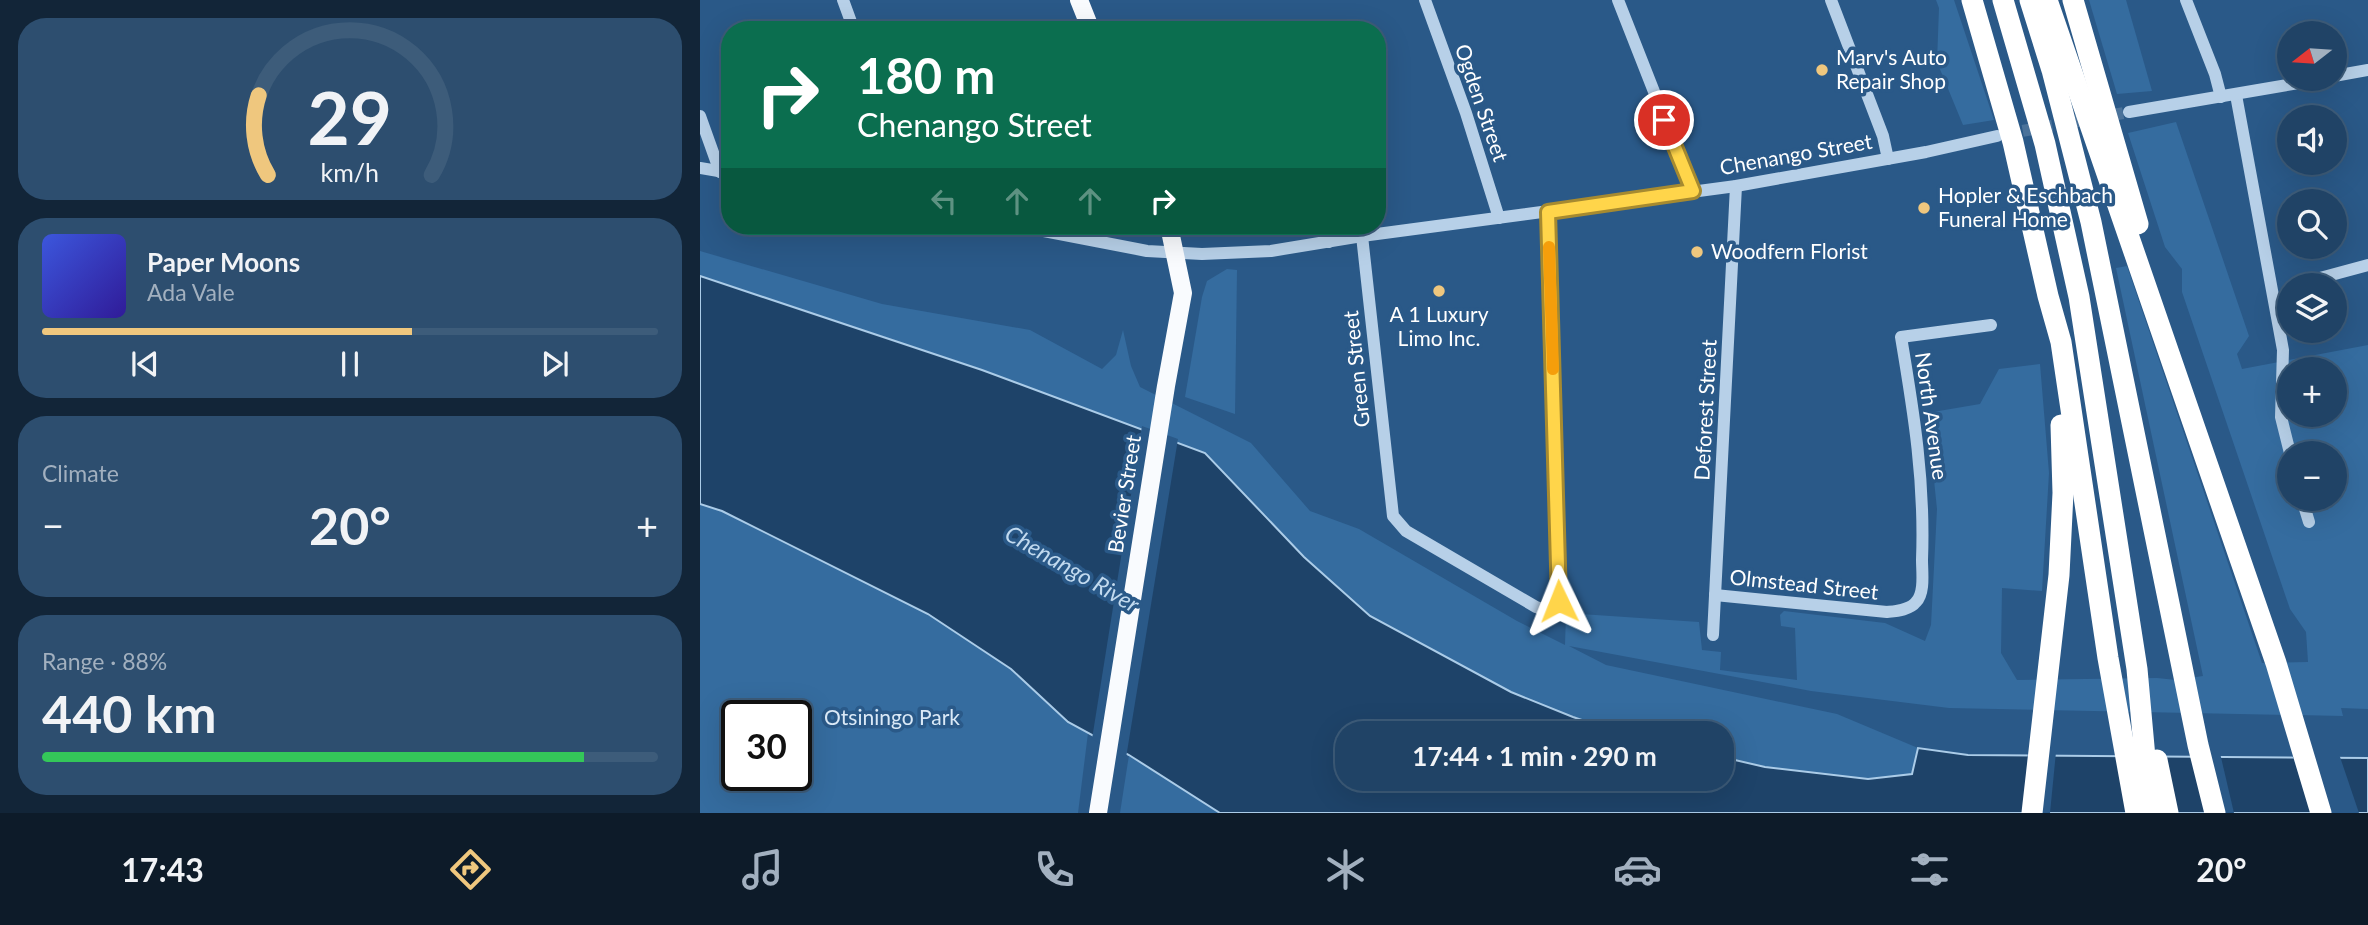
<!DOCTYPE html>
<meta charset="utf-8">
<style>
:root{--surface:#204366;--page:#2d4e6f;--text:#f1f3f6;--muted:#a2b0bf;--line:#3d5c7a;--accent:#efc77e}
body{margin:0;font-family:Lato,sans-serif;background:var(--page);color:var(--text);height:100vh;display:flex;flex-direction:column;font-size:26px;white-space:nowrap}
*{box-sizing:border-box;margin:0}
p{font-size:23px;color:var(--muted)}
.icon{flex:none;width:38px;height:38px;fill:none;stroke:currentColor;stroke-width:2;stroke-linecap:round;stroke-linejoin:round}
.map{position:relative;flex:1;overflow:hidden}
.details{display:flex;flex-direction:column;gap:18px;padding:18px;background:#122538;width:700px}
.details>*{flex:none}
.banner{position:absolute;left:21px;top:21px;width:665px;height:214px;border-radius:28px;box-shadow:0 7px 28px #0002,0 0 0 2px var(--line);background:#0b6e4f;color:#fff;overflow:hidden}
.needle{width:46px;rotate:253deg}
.tools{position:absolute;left:1577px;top:21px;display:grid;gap:14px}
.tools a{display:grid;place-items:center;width:70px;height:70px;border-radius:50%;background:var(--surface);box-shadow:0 7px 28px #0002,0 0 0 2px var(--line);font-size:35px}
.speed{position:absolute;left:21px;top:700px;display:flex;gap:14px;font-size:35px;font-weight:700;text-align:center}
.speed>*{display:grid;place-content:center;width:91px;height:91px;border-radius:50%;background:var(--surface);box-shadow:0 7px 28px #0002,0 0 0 2px var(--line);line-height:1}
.speed .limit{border:4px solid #111;border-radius:10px;background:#fff;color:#111}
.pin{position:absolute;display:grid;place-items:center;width:60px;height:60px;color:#fff;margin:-30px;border:4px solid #fff;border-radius:50%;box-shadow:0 2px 7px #0007}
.me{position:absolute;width:77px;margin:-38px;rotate:358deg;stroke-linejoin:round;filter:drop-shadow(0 0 5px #0008)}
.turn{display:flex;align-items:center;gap:24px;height:147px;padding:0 21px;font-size:32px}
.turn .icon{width:91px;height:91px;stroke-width:2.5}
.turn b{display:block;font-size:49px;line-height:60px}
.lanes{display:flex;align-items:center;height:66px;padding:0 21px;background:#0003;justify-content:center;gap:35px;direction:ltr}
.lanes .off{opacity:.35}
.big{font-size:52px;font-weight:700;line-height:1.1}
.details .tile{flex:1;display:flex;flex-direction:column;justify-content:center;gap:10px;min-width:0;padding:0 24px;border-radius:28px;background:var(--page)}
.details .dial{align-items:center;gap:0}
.dial svg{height:182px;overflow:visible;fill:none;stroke:var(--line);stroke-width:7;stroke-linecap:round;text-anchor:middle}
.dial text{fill:var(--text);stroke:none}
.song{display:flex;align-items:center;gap:21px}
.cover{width:84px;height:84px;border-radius:10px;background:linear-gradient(135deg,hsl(230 70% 55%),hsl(250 70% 35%))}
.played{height:7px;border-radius:4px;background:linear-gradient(90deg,var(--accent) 60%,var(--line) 60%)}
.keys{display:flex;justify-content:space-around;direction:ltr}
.heat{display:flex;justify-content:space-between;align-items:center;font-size:38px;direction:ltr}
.charge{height:10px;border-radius:5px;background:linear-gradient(90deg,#34c759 88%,var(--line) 0)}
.trip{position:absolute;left:635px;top:721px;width:399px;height:70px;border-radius:28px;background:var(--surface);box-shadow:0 7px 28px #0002,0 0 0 2px var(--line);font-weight:700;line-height:70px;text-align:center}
.menu{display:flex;height:112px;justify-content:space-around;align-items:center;background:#0d1b29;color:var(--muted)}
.menu .icon{width:49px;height:49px}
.menu .active{color:var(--accent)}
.menu b{font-size:32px;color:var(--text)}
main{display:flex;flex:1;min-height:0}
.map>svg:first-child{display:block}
.green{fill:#356c9f;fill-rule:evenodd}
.water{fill:#1e4369;stroke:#abcce8;stroke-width:2}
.pier{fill:#2a5988}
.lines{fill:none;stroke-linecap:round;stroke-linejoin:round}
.minor-tunnel{stroke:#4a729a;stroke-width:12;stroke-dasharray:12 6;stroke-linecap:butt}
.minor{stroke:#b7d0e8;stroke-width:12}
.major{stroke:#f9fbfe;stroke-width:18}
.highway{stroke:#fff;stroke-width:21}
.route-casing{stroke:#a68a30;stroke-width:18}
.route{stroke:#ffd54a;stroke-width:12}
.slow{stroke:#f59e0b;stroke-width:12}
.poi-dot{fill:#efc77e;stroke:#2a5988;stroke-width:2.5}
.labels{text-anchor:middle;stroke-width:7;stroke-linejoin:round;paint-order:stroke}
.poi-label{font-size:21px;fill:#fff;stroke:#2a5988;text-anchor:start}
.street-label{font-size:21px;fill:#fff;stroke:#2a5988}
.park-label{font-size:21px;fill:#dae9f7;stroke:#2a5988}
.water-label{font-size:23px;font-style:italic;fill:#c2daef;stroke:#2a5988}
</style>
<main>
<section class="details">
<div class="tile dial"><svg viewBox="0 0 100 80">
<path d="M14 69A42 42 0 1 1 86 69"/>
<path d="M14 69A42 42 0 0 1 10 34" stroke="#efc77e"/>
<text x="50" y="56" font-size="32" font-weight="700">29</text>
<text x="50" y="72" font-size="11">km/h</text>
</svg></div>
<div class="tile">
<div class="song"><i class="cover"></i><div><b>Paper Moons</b><p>Ada Vale</p></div></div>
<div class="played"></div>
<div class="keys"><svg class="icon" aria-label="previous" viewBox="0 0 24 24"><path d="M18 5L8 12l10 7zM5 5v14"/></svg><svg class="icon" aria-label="pause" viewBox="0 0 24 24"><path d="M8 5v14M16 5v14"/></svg><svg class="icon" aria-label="next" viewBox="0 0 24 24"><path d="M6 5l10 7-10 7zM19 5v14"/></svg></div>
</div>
<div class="tile"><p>Climate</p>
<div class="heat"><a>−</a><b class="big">20°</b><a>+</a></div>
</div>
<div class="tile"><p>Range · 88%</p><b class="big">440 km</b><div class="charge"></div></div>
</section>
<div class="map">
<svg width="1668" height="813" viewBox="0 0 1668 813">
<rect width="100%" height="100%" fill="#2a5988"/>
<!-- green -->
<g class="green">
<polygon points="1236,0 1254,0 1294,120 1263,125 1237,62 1239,8"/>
<polygon points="1389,0 1426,0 1452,91 1417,94"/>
<path d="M1476,122L1549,336L1537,354L1542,369L1668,345V709L1641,708L1643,716L1249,708L1111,691L869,646L906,665L1137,714L1218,748L1212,774L1168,779L1065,767L1022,757V733H920L873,717L811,692L670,616L604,557L505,453L282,370L0,276V251L182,304L330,330L402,369L416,355L423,330L431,366L440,387L551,443L610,511L659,529L817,621L865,645L866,613L999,622L1002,650L1021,652L1020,670L1097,680L1095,628L1081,626L1080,615L1084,611L1185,623L1225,641L1231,625L1237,509L1227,413L1280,404L1299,369L1340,364L1349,473L1342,591L1302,588L1301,653L1317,680L1457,678L1476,680L1503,676L1416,268L1427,266L1562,663L1608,662L1606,632L1590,609L1482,292V269L1465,247L1428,133ZM1589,369H1634V415H1589ZM1589,453H1634V499H1589Z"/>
<polygon points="527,269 537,270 535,414 485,397 502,297 507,281"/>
<path d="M0,504L22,511L228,614L311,669L368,722L388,733L378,813H0ZM37,716H96V775H37Z"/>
<polygon points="429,755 520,813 420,813"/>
</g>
<!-- water -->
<polygon class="water" points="0,276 282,370 505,453 604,557 670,616 811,692 873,717 920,733 648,733 648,779 1022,779 1022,757 1065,767 1168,779 1212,774 1218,748 1268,755 1668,758 1668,813 520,813 429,755 368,722 311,669 228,614 22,511 0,504"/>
<!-- pier -->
<g class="pier">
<polygon points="442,426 478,439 426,758 392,739"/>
<polygon points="1328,752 1356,752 1350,813 1323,813"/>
<polygon points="1491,753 1520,753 1534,813 1507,813"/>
<polygon points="1592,754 1639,754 1659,813 1611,813"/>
</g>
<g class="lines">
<!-- minor-tunnel -->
<polyline class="minor-tunnel" points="1305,134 1429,112"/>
<!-- minor -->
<g class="minor">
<polyline points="143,0 154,30"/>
<polyline points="725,0 766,113 799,218"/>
<polyline points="918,0 993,191"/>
<polyline points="1131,0 1183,136 1188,159"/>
<polyline points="1486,0 1515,74 1521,97"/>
<polyline points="1634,76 1668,70"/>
<polyline points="1536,95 1583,350 1581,417 1590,453"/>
<polyline points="1429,112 1622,79"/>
<polyline points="0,116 20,172"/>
<polyline points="0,168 30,173"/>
<polyline points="318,226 447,251 502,254 571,251 662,236 1036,186 1226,152 1297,136"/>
<polyline points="625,226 629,242"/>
<polyline points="662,236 693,516 706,531 836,607 848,611 857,607 859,601 848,212"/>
<polyline points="1594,285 1668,265"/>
<polyline points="1602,499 1609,522"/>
<path d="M1015,595L1187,612C1196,611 1210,610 1216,602C1225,593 1222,572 1222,560C1225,482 1214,414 1201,337L1291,325"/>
<polyline points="1013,635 1036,186"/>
</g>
<!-- major -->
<g class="major">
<polyline points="379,0 391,30"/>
<polyline points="398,813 466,386 483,293 469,226"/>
</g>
<!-- highway -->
<g class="highway">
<polyline points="1272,0 1313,142 1348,296 1361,342 1408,658 1436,813"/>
<polyline points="1303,0 1345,144 1379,297 1437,669 1450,813"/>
<polyline points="1330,0 1352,70 1391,222 1498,745 1515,813"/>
<polyline points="1347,0 1576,663 1621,813"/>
<polyline points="1373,0 1438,224"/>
<polyline points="1457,760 1468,813"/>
<polyline points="1332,813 1359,575 1363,493 1361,425"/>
</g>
</g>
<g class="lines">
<defs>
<polyline id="route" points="859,601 848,212 993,191 964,120"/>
</defs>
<!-- route casing -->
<use href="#route" class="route-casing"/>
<!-- route -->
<use href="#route" class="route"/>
<!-- slow -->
<polyline class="slow" points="849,247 853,369"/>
</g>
<!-- markers -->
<g class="poi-dot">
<circle cx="1122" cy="70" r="7"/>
<circle cx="1224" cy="208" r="7"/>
<circle cx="997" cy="252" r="7"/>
<circle cx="739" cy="291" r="7"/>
</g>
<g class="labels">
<!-- poi labels -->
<g class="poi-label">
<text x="1136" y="65">Marv's Auto<tspan x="1136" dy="24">Repair Shop</tspan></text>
<text x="1238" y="203">Hopler &amp; Eschbach<tspan x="1238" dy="24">Funeral Home</tspan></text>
<text x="1011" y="259">Woodfern Florist</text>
<text x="739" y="322" text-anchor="middle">A 1 Luxury<tspan x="739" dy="24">Limo Inc.</tspan></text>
</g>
<!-- street labels -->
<g class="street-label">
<text transform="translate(781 103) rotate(71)" y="7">Ogden Street</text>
<text transform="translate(1096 155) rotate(-10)" y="7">Chenango Street</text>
<text transform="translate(657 369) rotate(-96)" y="7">Green Street</text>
<text transform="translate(1006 410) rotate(-87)" y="7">Deforest Street</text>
<text transform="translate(1231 416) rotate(82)" y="7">North Avenue</text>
<text transform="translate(425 494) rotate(-81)" y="7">Bevier Street</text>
<text transform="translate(1104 585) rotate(6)" y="7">Olmstead Street</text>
</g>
<!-- park labels -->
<g class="park-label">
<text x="192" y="725">Otsiningo Park</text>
</g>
<!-- water labels -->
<g class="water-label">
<text transform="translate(372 569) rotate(30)" y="8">Chenango River</text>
</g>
</g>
</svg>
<div class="tools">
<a><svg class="needle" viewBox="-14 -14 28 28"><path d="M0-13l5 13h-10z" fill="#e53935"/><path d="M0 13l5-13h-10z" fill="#a2b0bf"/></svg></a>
<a><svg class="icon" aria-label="sound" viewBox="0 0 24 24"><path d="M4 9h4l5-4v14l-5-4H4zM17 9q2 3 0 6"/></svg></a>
<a><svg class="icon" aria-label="search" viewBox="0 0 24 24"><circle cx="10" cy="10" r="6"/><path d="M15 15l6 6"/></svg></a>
<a><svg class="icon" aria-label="layers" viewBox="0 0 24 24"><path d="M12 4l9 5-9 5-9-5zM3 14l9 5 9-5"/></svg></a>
<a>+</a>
<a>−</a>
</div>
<div class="speed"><div class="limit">30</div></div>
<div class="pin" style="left:964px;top:120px;background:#d93025"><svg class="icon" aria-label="arrive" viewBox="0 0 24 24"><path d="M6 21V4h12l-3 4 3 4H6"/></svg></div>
<svg class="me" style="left:859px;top:601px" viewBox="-20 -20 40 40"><path d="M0-17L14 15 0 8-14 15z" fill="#ffd54a" stroke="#fff" stroke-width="4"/></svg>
<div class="trip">17:44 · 1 min · 290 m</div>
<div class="banner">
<div class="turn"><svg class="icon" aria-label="right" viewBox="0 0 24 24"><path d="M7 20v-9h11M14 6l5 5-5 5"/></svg><div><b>180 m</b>Chenango Street</div></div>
<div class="lanes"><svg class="icon off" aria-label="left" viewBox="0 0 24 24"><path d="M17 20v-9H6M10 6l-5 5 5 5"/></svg><svg class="icon off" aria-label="ahead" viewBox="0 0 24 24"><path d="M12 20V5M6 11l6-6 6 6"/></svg><svg class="icon off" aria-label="ahead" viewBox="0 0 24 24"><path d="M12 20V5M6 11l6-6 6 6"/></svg><svg class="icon" aria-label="right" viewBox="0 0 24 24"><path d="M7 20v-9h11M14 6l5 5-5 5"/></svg></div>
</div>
</div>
</main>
<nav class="menu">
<b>17:43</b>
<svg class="icon active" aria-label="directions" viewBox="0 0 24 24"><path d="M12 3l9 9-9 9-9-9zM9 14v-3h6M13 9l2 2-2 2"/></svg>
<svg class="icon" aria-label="music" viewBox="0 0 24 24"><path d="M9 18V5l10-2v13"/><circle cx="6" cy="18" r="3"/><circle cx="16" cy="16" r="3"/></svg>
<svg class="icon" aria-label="phone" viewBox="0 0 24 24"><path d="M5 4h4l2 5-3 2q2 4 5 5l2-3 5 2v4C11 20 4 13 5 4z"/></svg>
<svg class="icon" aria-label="climate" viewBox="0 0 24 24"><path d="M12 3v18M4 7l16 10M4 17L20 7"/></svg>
<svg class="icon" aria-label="car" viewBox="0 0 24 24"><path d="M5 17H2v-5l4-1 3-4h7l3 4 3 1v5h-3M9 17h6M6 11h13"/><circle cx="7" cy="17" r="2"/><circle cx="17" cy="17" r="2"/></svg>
<svg class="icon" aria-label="filters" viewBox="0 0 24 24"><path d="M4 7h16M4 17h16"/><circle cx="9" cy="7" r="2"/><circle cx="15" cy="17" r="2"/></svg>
<b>20°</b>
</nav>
